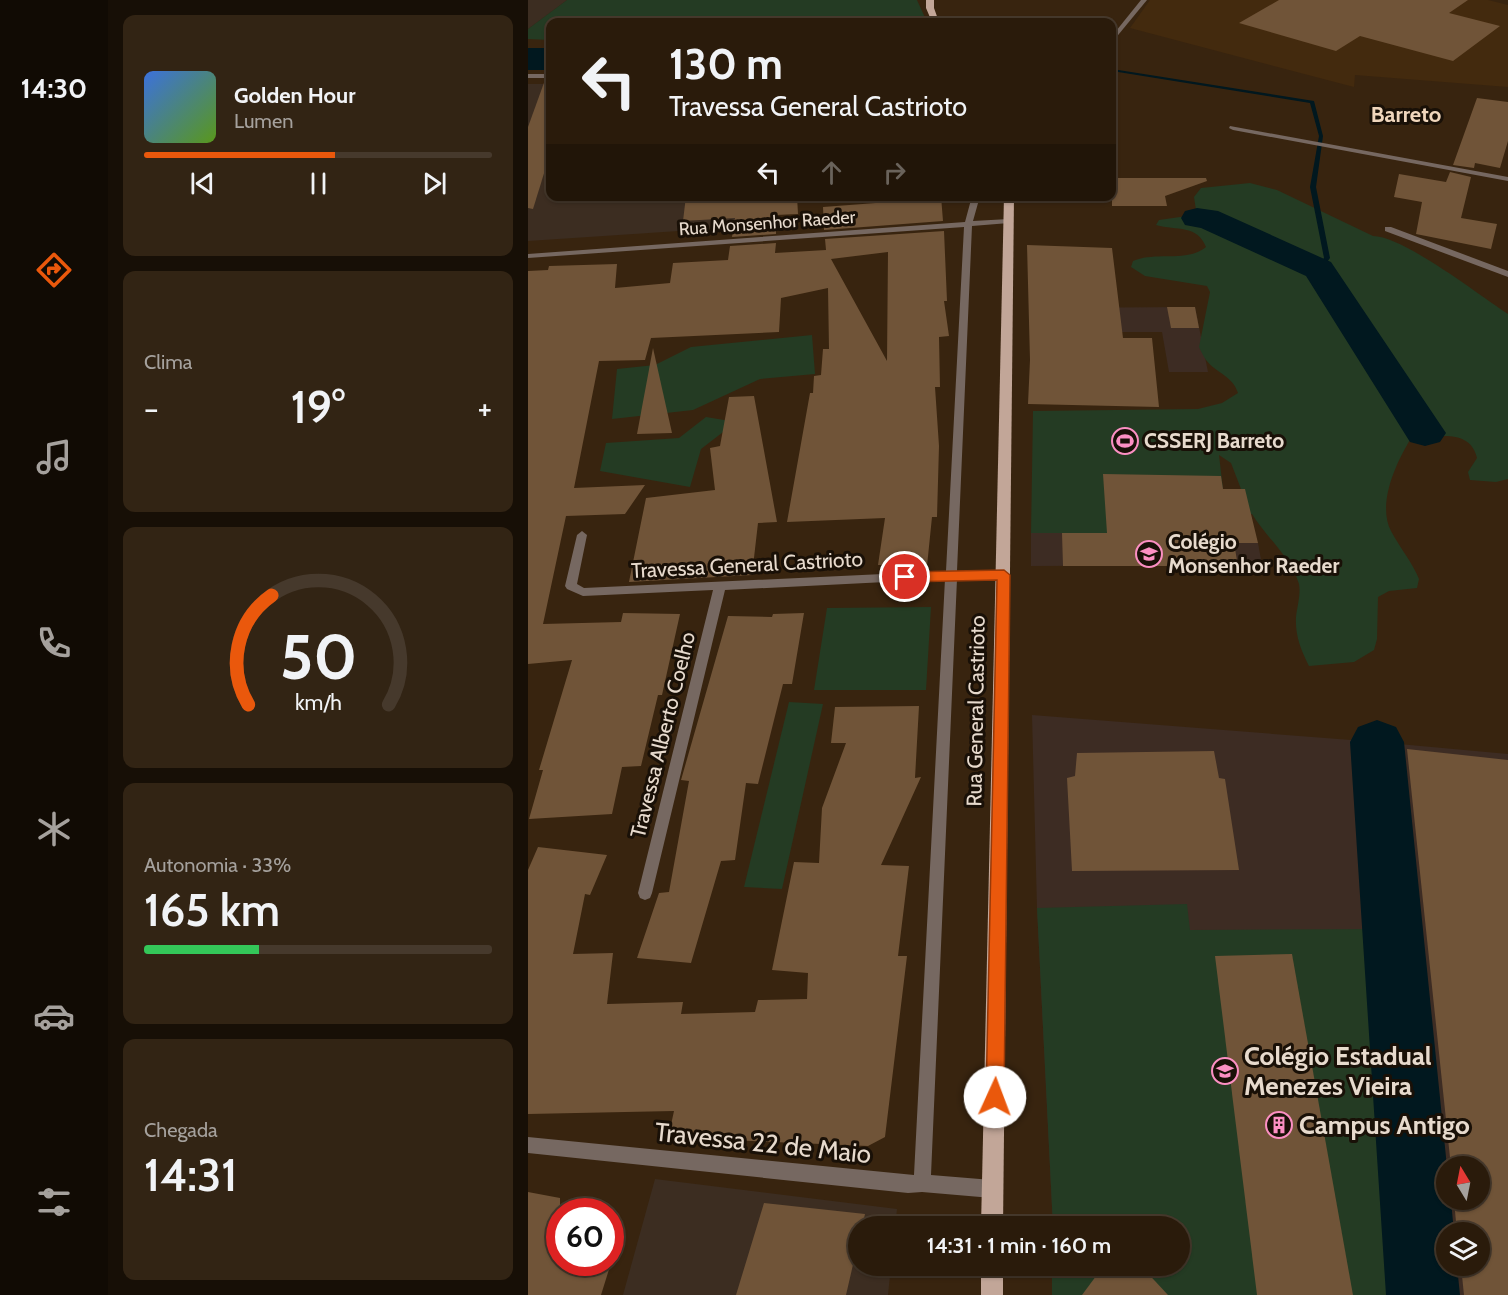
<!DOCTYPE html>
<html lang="pt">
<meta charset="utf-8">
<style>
:root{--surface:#2a1b0b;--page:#322414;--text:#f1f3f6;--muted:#a5a19d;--line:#46392c;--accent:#ea580c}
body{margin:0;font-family:Cabin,sans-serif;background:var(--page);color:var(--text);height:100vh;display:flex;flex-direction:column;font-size:22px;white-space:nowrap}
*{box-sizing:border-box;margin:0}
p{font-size:20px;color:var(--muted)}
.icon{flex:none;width:33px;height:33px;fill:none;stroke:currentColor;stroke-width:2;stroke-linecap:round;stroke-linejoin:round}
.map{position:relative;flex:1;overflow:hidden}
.drawer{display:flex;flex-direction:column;gap:15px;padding:15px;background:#170f06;width:420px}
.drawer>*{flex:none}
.top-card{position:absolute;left:18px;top:18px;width:570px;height:183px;border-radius:12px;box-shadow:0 2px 4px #0004,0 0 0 2px var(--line);background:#2a1b0b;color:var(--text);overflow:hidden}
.needle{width:39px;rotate:350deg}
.fabs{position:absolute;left:908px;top:1156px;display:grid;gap:12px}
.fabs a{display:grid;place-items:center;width:54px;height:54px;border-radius:50%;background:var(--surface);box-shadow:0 2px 4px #0004,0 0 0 2px var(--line);font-size:30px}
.speed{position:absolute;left:18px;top:1198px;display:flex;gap:12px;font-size:30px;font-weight:700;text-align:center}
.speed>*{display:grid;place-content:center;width:78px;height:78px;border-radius:50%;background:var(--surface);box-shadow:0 2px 4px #0004,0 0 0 2px var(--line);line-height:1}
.speed .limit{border:9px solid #d22;background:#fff;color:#111}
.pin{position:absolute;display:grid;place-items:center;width:51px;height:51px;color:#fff;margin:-26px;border:3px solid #fff;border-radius:50%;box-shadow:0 2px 6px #0007}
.me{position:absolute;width:66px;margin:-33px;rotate:2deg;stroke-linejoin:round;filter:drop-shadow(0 0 4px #0008)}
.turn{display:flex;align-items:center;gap:21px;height:126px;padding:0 24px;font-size:27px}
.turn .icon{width:78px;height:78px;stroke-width:2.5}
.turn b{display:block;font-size:42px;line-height:51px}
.lanes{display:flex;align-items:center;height:57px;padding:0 24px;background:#0003;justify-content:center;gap:30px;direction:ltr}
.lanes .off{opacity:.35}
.big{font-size:45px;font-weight:600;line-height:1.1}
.drawer .tile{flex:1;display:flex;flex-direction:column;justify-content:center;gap:9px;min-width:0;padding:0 21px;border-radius:12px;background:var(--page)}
.drawer .dial{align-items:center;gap:0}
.dial svg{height:156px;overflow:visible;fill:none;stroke:var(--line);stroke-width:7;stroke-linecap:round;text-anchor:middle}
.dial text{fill:var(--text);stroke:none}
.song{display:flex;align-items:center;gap:18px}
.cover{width:72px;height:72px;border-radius:9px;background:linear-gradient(135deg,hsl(220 70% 55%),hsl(90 70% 35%))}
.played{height:6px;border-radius:3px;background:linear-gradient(90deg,var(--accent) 55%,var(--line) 55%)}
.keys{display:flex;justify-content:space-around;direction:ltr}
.heat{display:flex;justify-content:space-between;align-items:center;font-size:33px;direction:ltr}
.charge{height:9px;border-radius:4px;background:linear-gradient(90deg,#34c759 33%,var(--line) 0)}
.trip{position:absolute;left:320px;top:1216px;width:342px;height:60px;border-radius:30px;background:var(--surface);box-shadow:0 2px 4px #0004,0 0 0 2px var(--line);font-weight:600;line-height:60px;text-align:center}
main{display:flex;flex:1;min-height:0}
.tab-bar{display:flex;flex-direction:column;width:108px;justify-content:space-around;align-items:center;background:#110b04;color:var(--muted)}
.tab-bar .icon{width:42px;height:42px}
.tab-bar .current{color:var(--accent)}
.tab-bar b{font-size:27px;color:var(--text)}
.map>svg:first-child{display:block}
.built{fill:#432a0e}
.industrial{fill:#3c2d21}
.education{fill:#3d2c23;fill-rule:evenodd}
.green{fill:#243b23;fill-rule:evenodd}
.water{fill:#01181f}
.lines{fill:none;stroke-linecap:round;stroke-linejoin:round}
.stream{fill:#01181f;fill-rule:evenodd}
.river{fill:#01181f;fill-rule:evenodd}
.building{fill:#705438;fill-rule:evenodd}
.minor{fill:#766861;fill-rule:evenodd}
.primary{fill:#c2a698;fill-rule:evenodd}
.route{fill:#ea580c;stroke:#983908;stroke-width:1.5}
.labels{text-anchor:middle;stroke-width:6;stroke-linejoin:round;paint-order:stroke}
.far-street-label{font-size:18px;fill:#e7dacd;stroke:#191007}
.poi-label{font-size:21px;font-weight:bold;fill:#e7dacd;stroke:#191007;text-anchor:start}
.street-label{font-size:21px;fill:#e7dacd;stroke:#191007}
.far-district-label{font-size:22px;font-weight:bold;fill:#f0d6bc;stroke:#191007}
.near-poi-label{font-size:26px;font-weight:bold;fill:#e7dacd;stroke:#191007;text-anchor:start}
.near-street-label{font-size:26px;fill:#e7dacd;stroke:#191007}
</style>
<main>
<nav class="tab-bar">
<b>14:30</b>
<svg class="icon current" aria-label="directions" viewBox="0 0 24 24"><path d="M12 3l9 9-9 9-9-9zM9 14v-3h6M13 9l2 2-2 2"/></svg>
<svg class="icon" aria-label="music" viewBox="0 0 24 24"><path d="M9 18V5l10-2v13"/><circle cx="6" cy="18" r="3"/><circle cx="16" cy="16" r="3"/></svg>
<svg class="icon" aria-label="phone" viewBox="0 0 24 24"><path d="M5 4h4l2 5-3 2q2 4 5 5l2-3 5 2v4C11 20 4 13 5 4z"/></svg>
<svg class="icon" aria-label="climate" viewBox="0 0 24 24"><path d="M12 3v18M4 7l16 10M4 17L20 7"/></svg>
<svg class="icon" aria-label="car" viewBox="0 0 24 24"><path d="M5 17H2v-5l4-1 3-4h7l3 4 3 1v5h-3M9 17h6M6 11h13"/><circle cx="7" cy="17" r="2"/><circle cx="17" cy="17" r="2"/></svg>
<svg class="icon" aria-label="filters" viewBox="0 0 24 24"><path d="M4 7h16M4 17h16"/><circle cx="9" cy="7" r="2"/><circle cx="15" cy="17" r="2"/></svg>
</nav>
<section class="drawer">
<div class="tile">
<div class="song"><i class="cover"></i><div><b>Golden Hour</b><p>Lumen</p></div></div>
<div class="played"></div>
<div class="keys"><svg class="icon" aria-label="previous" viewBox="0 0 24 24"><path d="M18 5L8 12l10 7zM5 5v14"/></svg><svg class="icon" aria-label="pause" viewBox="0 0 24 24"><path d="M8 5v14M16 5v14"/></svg><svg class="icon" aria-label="next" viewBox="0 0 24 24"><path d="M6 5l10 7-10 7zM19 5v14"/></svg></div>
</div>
<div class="tile"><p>Clima</p>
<div class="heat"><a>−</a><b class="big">19°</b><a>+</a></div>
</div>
<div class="tile dial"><svg viewBox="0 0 100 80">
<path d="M14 69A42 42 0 1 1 86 69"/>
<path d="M14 69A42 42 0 0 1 26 13" stroke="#ea580c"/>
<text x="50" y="56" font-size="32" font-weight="700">50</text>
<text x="50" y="72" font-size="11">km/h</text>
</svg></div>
<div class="tile"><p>Autonomia · 33%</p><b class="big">165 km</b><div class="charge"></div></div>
<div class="tile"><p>Chegada</p><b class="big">14:31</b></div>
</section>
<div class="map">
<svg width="980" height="1295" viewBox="0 0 980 1295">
<rect width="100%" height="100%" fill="#38240f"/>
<!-- built -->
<polygon class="built" points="622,0 960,0 980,5 980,87 827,75 826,87 602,28"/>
<!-- industrial -->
<g class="industrial">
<polygon points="0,0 39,0 0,29"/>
<polygon points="0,84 22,84 22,196 227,197 226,226 0,241"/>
<polygon points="127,1179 369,1209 367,1227 330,1227 330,1266 363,1266 360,1295 95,1295"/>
</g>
<!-- education -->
<g class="education">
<polygon points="667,307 680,372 641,372 634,332 505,332 505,308"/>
<polygon points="503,533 579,533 730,543 734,565 503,566"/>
<path d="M504,715L849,742L980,754V1295H524V1266H651V1227H525L509,908ZM918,1167H951V1200H918ZM918,1233H951V1266H918Z"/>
</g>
<!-- green -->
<g class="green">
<polygon points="39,0 389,0 399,22 22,22 22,40 0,39 0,29"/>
<path d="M722,183L749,190L845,236C875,236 951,295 980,314V479L968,482L942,480L940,472L949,458C942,427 905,437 882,440C868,463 849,504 863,531C872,548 884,562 891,579L889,588L861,591L850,597L849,639L846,650L826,662L781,666C773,650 767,636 768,617C769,607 773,594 771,584C763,557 738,537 724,514L579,533H503L505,411L670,409L694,403L710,393C705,376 688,373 678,360C675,356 673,351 671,347L682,292L679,286L617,276L603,267L605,261C628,251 659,263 678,247C669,224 649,231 628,225L631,220L666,215L668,210L666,197L673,188ZM691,455L703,463L713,489H695Z"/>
<polygon points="284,335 287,374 232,379 165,410 84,419 89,369 127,365 163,347"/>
<polygon points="178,417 208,422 173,449 162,487 72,471 78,443 151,438"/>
<polygon points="403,607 398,690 286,690 299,608"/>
<polygon points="261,702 295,704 254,889 216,887"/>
<polygon points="659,904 662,930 865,929 895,1295 524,1295 524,1266 651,1266 651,1227 525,1227 509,908"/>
</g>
<!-- water -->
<rect class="water" x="0" y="48" width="22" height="22"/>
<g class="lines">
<!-- stream -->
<polygon class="stream" points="584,69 786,101 795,136 788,187 802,258 793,270 788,269 796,258 782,187 791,136 782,103 584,71"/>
<!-- river -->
<g class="river">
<polygon points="669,208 690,211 803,262 918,433 912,442 897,446 882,442 778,276 673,228 657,225 653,218 657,211"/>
<polygon points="849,720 868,727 876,742 919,1167 918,1200 923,1200 926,1233 918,1233 918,1266 929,1266 932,1295 858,1295 822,742 830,727"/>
</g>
</g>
<!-- building -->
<g class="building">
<polygon points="751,0 940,0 921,13 972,26 925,61 832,36 808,51 711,23"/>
<polygon points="17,80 22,80 22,154 5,209 0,208 0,127"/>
<polygon points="949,98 980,102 980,141 972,168 947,163 946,168 925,165"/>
<polygon points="922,172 943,177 933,218 969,224 963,249 888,234 894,202 866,197 871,174 918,182"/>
<polygon points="584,178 678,178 679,181 637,196 639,206 584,206"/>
<polygon points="158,196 269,196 270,214 248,215 248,234 204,237 207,218 155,221"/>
<polygon points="374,196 413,196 415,221 296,230 295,207 374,201"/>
<path d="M416,231L419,301H416L421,336L411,337L412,387H407L411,446L409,517H404L399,566L350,565L357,518L259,522L282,393H285L286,376L293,375L295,349H301L300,288L253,298L251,332L123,338L117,360L71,361L46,488L117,485L97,514L38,516L15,624L93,622L95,613L152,614L134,695H130L113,766L94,767L84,814L1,819L15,770H11L44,660L0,664V271L20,270L21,266L89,264L87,288L142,283L145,263L200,260L202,246L248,243L247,253L298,250L297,239ZM360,252L359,361L303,259Z"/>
<polygon points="499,245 584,248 595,338 624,338 631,407 500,404 502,360"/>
<polygon points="639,307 667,307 671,328 643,328"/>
<polygon points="125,348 144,433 109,434"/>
<polygon points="226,396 249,522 230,523 224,575 101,582 118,498 187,490 182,448 192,446 201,397"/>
<polygon points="575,474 693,476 695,489 717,489 730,543 706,543 710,566 535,566 534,533 579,533"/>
<polygon points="276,613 264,684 255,684 230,784 218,783 207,860 193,861 163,963 109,958 131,893 141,892 161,781 153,780 200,616 244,617 245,614"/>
<polygon points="391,706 387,778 393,777 353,865 381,866 370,956 379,956 357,1137 340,1146 200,1140 202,1133 141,1134 146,1111 0,1114 0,870 10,847 79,855 62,895 57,894 45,954 85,953 79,1004 155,1002 153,1014 227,1012 230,1000 279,999 280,973 244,970 266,862 291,863 294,808 318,743 303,743 307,707"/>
<polygon points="879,749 980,760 980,1295 936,1295 933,1266 951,1266 951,1233 929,1233 926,1200 951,1200 951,1167 923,1167"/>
<polygon points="686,751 691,778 697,779 711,870 544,871 539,778 547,776 549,753"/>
<polygon points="764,954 825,1295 729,1295 687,956"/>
<polygon points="0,1192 32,1198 32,1263 83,1263 73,1295 0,1295"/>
<polygon points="236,1203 337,1214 334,1227 330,1227 330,1243 318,1295 208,1295"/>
<polygon points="614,1267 640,1295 554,1295 574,1268"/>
</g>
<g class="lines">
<!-- minor -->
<g class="minor">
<polygon points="613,0 619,0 586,40 584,41 584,36"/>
<rect x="0" y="74" width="22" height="4"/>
<polygon points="702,126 980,177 980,181 705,130 701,128"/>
<polygon points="444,196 452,196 445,221 481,219 485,221 481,223 444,226 429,571 476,571 482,575 476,579 429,579 403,1175 464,1180 470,1183 473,1189 470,1195 464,1198 394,1192 380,1193 0,1153 0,1137 386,1175 417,579 197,590 124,893 122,898 117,900 112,898 110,893 185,590 55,596 39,589 37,586 49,535 54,531 59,535 49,584 56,588 418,571 436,227 0,258 0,254 437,222"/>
<polygon points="857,227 863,227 980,271 980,277 857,231"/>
</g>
<!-- primary -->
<g class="primary">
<polygon points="398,0 406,0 406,8 411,22 404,22 398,8"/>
<polygon points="476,196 486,196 475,1227 453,1227"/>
<rect x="453" y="1266" width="22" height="29"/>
</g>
</g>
<!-- route -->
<polygon class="route" points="476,570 482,575 476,1097 473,1104 467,1106 460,1104 458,1097 469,580 377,582 371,577 377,572"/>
<!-- icons -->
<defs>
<symbol id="stadium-ring" viewBox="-11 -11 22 22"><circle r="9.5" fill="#191007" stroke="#fc8fc3" stroke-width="1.5"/><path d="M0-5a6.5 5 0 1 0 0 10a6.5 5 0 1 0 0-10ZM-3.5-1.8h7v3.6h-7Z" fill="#fc8fc3"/></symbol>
<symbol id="school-ring" viewBox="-11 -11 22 22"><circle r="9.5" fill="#191007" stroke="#fc8fc3" stroke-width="1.5"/><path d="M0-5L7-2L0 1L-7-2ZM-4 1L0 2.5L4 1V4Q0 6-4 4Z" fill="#fc8fc3"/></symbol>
<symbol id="building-ring" viewBox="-11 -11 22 22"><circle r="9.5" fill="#191007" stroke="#fc8fc3" stroke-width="1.5"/><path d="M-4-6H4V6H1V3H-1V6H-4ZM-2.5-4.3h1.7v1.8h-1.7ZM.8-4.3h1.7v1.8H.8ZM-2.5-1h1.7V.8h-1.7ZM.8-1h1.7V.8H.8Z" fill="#fc8fc3"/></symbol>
</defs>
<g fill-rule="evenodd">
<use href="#stadium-ring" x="582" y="426" width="30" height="30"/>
<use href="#school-ring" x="606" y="539" width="30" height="30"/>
<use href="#school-ring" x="682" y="1056" width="30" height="30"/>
<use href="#building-ring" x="736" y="1110" width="30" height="30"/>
</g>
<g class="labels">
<!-- far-street labels -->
<g class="far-street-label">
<text transform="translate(239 223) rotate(-4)" y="6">Rua Monsenhor Raeder</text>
</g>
<!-- poi labels -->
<g class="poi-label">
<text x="616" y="448">CSSERJ Barreto</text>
<text x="640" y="549">Colégio<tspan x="640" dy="24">Monsenhor Raeder</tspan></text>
</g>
<!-- street labels -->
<g class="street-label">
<text transform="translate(219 565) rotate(-3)" y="7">Travessa General Castrioto</text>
<text transform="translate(448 711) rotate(-89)" y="7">Rua General Castrioto</text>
<text transform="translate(135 735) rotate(-76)" y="7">Travessa Alberto Coelho</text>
</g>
<!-- far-district labels -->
<g class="far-district-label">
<text x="878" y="122">Barreto</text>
</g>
<!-- near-poi labels -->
<g class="near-poi-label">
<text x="716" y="1065">Colégio Estadual<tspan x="716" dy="30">Menezes Vieira</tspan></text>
<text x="771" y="1134">Campus Antigo</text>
</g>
<!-- near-street labels -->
<g class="near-street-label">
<text transform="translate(235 1143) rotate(6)" y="9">Travessa 22 de Maio</text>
</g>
</g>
</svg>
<div class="fabs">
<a><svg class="needle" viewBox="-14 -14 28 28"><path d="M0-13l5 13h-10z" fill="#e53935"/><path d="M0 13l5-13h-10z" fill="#a5a19d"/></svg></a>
<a><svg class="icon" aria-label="layers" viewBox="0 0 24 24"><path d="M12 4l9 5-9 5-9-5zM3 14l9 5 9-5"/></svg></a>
</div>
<div class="speed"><div class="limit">60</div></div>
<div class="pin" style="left:377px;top:577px;background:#d93025"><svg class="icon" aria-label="arrive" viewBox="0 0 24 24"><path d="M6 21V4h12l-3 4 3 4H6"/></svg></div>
<svg class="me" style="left:467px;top:1097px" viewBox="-20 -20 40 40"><circle r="19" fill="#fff"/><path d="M0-13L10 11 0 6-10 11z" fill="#ea580c"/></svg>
<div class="trip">14:31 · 1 min · 160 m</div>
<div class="top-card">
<div class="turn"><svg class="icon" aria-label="left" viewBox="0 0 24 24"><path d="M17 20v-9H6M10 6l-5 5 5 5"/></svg><div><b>130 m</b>Travessa General Castrioto</div></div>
<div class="lanes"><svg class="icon" aria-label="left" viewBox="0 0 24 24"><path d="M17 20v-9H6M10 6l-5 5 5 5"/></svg><svg class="icon off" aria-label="ahead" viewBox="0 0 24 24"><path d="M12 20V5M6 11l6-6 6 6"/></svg><svg class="icon off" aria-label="right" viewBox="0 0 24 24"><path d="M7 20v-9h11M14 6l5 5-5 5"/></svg></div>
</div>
</div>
</main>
